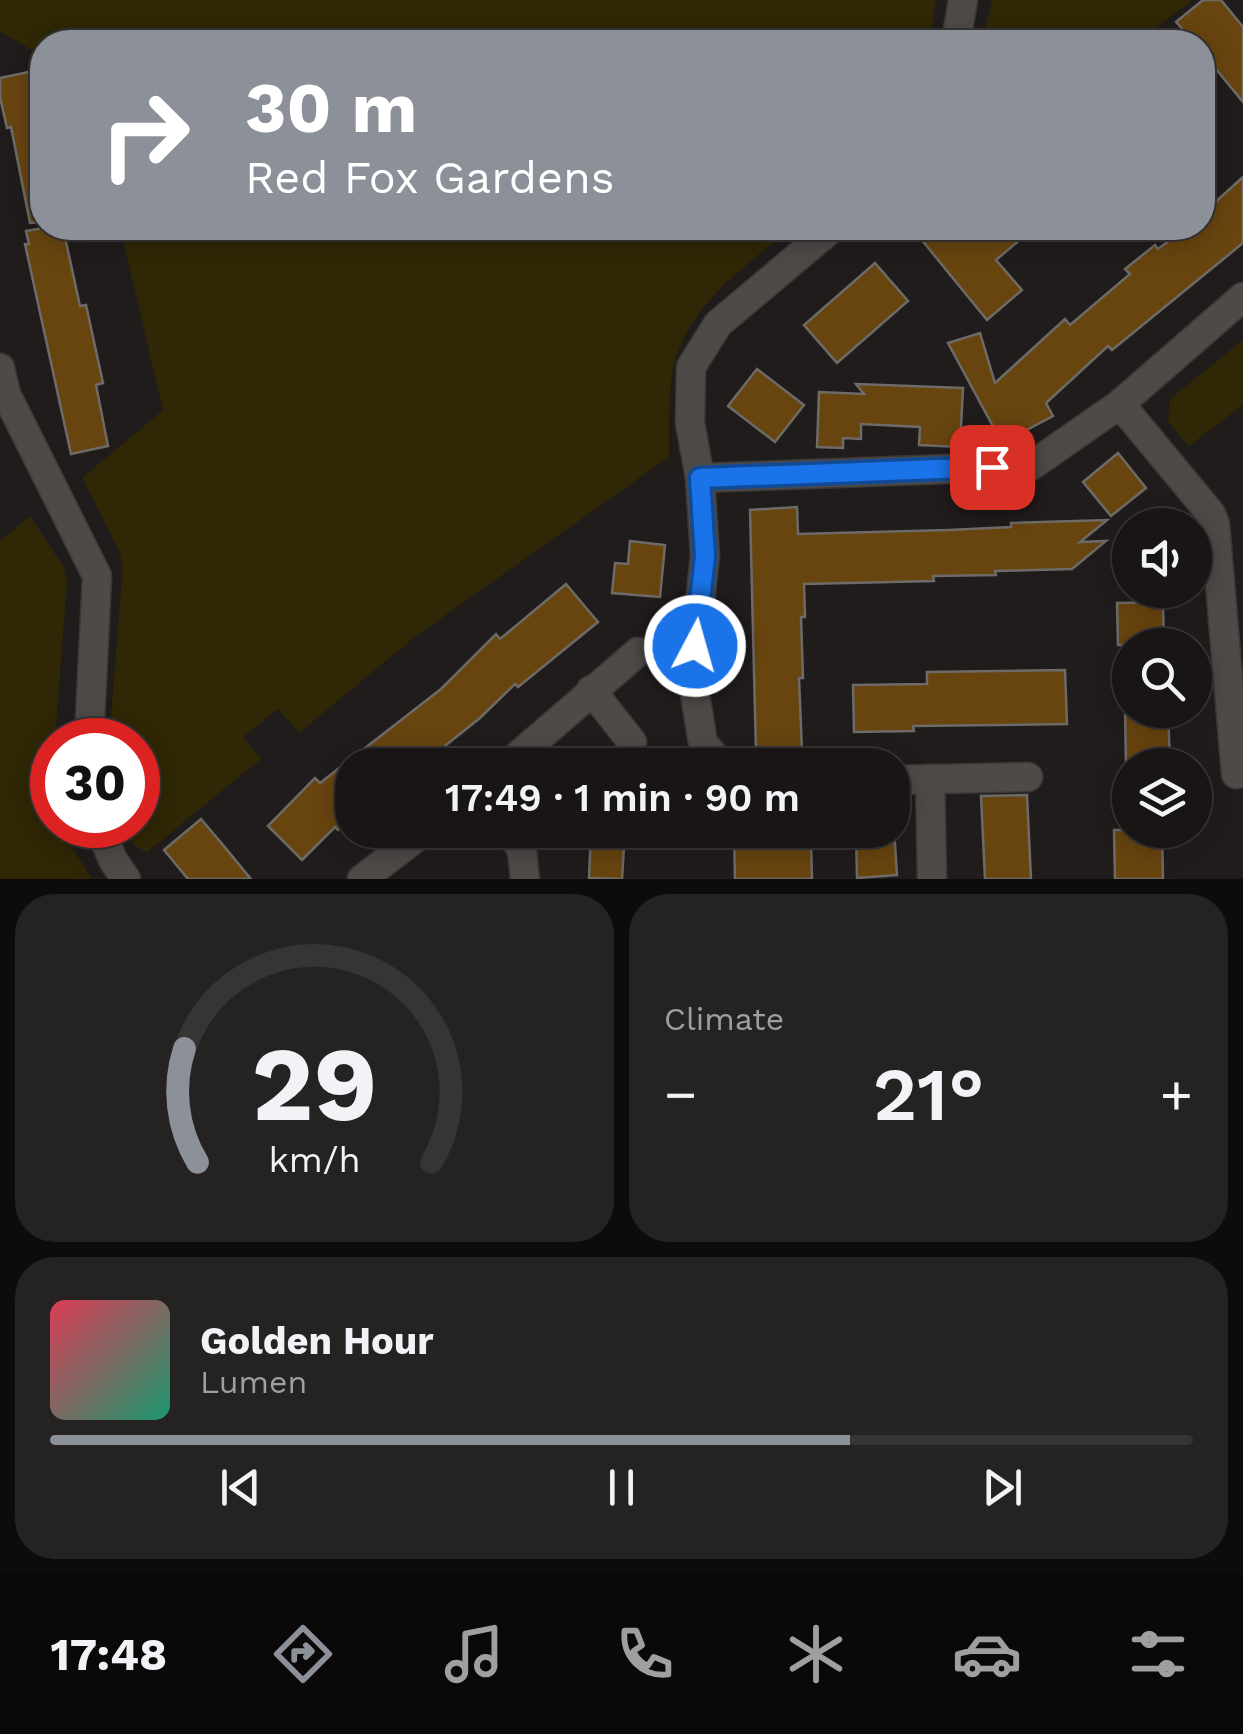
<!DOCTYPE html>
<meta charset="utf-8">
<style>
:root{--surface:#181514;--page:#252222;--text:#f1f3f6;--muted:#9f9fa0;--line:#363434;--accent:#8c9099}
body{margin:0;font-family:"Work Sans",sans-serif;background:var(--page);color:var(--text);height:100vh;display:flex;flex-direction:column;font-size:38px;white-space:nowrap}
*{box-sizing:border-box;margin:0}
p{font-size:32px;color:var(--muted)}
.icon{flex:none;width:55px;height:55px;fill:none;stroke:currentColor;stroke-width:2;stroke-linecap:round;stroke-linejoin:round}
.map{position:relative;height:879px;overflow:hidden}
.drawer{display:flex;flex-direction:column;gap:15px;padding:15px;background:#0d0c0b;flex:1}
.drawer>*{flex:none}
.top-card{position:absolute;left:30px;top:30px;width:1185px;height:210px;border-radius:40px;box-shadow:0 5px 25px #0003,0 0 0 2px var(--line);background:#8c9099;color:#fff;overflow:hidden}
.fabs{position:absolute;left:1112px;top:508px;display:grid;gap:20px}
.fabs a{display:grid;place-items:center;width:100px;height:100px;border-radius:50%;background:var(--surface);box-shadow:0 5px 25px #0003,0 0 0 2px var(--line);font-size:50px}
.speed{position:absolute;left:30px;top:718px;display:flex;gap:20px;font-size:50px;font-weight:700;text-align:center}
.speed>*{display:grid;place-content:center;width:130px;height:130px;border-radius:50%;background:var(--surface);box-shadow:0 5px 25px #0003,0 0 0 2px var(--line);line-height:1}
.speed .limit{border:15px solid #d22;background:#fff;color:#111}
.pin{position:absolute;display:grid;place-items:center;width:85px;height:85px;color:#fff;margin:-42px;border-radius:20px;box-shadow:0 5px 15px #0006}
.me{position:absolute;width:110px;margin:-55px;rotate:6deg;stroke-linejoin:round;filter:drop-shadow(0 0 8px #0008)}
.turn{display:flex;align-items:center;gap:35px;height:210px;padding:0 50px;font-size:45px}
.turn .icon{width:130px;height:130px;stroke-width:2.5}
.turn b{display:block;font-size:70px;line-height:85px}
.big{font-size:75px;font-weight:600;line-height:1.1}
.drawer .widget{flex:1;display:flex;flex-direction:column;justify-content:center;gap:15px;min-width:0;padding:0 35px;border-radius:40px;background:var(--page)}
.drawer .dial{align-items:center;gap:0}
.dial svg{height:260px;overflow:visible;fill:none;stroke:var(--line);stroke-width:7;stroke-linecap:round;text-anchor:middle}
.dial text{fill:var(--text);stroke:none}
.song{display:flex;align-items:center;gap:30px}
.cover{width:120px;height:120px;border-radius:15px;background:linear-gradient(135deg,hsl(350 70% 55%),hsl(160 70% 35%))}
.played{height:10px;border-radius:5px;background:linear-gradient(90deg,var(--accent) 70%,var(--line) 70%)}
.keys{display:flex;justify-content:space-around;direction:ltr}
.heat{display:flex;justify-content:space-between;align-items:center;font-size:55px;direction:ltr}
.drawer .tiles{flex:1;display:grid;gap:15px;grid-template-columns:1fr 1fr}
.widget:last-child{grid-column:span 2}
.trip{position:absolute;left:335px;top:748px;width:575px;height:100px;border-radius:40px;background:var(--surface);box-shadow:0 5px 25px #0003,0 0 0 2px var(--line);font-weight:600;line-height:100px;text-align:center}
.tabs{display:flex;height:160px;justify-content:space-around;align-items:center;background:#0a0808;color:var(--muted)}
.tabs .icon{width:70px;height:70px}
.tabs .on{color:var(--accent)}
.tabs b{font-size:45px;color:var(--text)}
.map>svg:first-child{display:block}
.green{fill:#2f2705}
.building{fill:#68440f;stroke:#6d6b68;stroke-width:2.5}
.lines{fill:none;stroke-linecap:round;stroke-linejoin:round}
.street-casing{stroke:#3a3837;stroke-width:31}
.street{stroke:#4d4a48;stroke-width:28}
.route-casing{stroke:#114b97;stroke-width:25}
.route{stroke:#1a73e8;stroke-width:18}
</style>
<div class="map">
<svg width="1243" height="879" viewBox="0 0 1243 879">
<rect width="100%" height="100%" fill="#201c1b"/>
<!-- green -->
<g class="green">
<polygon points="0,0 936,0 929,42 42,42 42,56 0,31"/>
<polygon points="992,0 1192,0 1138,42 1114,42 1105,32 1084,42 982,42"/>
<path d="M120,228H792C746,265 685,307 673,370C668,398 669,428 669,457L416,636L299,733L278,709L243,737L261,759L147,852L135,846L122,825H138V740H109L123,566L119,551L82,478L163,410Z"/>
<polygon points="1243,340 1243,405 1189,446 1168,421 1170,399"/>
<polygon points="30,516 63,566 67,581 55,740 52,740 52,825 58,825 92,879 0,879 0,541"/>
</g>
<!-- building -->
<g class="building">
<polygon points="1203,0 1221,0 1243,27 1243,102 1202,52 1202,42 1194,42 1176,22"/>
<polygon points="33,71 42,114 42,222 30,223 11,127 7,128 0,97 0,78"/>
<polygon points="1243,177 1243,243 1112,350 1108,346 1046,403 1053,416 1002,443 948,343 980,333 995,383 1065,319 1070,325 1130,274 1125,269 1155,245 1158,249 1186,228 1202,228 1202,214"/>
<polygon points="43,228 63,228 80,306 86,305 103,383 96,385 108,446 71,454 25,244 29,244 26,231"/>
<polygon points="912,228 1034,228 996,260 1022,290 987,320"/>
<polygon points="875,263 908,301 837,363 804,325"/>
<polygon points="757,369 804,405 775,442 728,406"/>
<polygon points="856,384 963,388 960,447 919,445 920,427 861,424 861,439 843,438 843,448 817,447 819,392 864,394"/>
<polygon points="1118,453 1146,488 1111,516 1083,482"/>
<polygon points="797,507 798,534 949,530 1011,527 1011,523 1107,520 1080,542 1106,541 1072,569 995,571 996,575 933,576 934,581 804,584 805,617 801,617 803,678 799,678 802,751 756,753 750,510"/>
<polygon points="630,541 665,545 660,597 612,593 615,563 628,564"/>
<polygon points="566,584 598,622 518,687 515,684 480,718 421,765 352,765 352,816 338,830 335,827 302,860 268,826 315,778 320,783 441,689 496,634 500,639"/>
<polygon points="1163,602 1164,645 1118,645 1117,603"/>
<polygon points="1065,670 1067,724 913,726 914,731 854,732 853,685 927,684 927,672"/>
<polygon points="1125,710 1168,710 1170,764 1126,765"/>
<polygon points="1027,795 1031,879 985,879 981,796"/>
<polygon points="201,819 223,845 251,879 188,879 164,850"/>
<polygon points="894,829 897,875 857,878 856,832"/>
<polygon points="591,830 625,830 622,879 589,878"/>
<polygon points="1114,830 1162,830 1163,879 1115,879"/>
<polygon points="734,836 767,836 767,841 811,840 812,879 735,879"/>
</g>
<g class="lines">
<defs>
<g id="street">
<polyline points="956,42 963,0"/>
<polyline points="0,368 6,394 97,576 89,740"/>
<polyline points="1120,404 1211,514 1215,524 1236,774 1243,773"/>
<polyline points="700,478 1031,466 1120,404 1243,297"/>
<polyline points="591,690 632,742"/>
<polyline points="507,765 638,652"/>
<polyline points="722,765 703,743 692,676 705,556 700,478 690,423 691,367 718,324 832,228"/>
<polyline points="930,779 932,879"/>
<polyline points="892,780 1028,777"/>
<polyline points="98,825 113,860 126,879"/>
<polyline points="510,830 522,851 525,879"/>
<polyline points="362,879 426,830"/>
</g>
</defs>
<!-- street casing -->
<use href="#street" class="street-casing"/>
<!-- street -->
<use href="#street" class="street"/>
</g>
<g class="lines">
<defs>
<polyline id="route" points="695,646 705,556 700,478 992,467"/>
</defs>
<!-- route casing -->
<use href="#route" class="route-casing"/>
<!-- route -->
<use href="#route" class="route"/>
</g>
</svg>
<div class="fabs">
<a><svg class="icon" aria-label="sound" viewBox="0 0 24 24"><path d="M4 9h4l5-4v14l-5-4H4zM17 9q2 3 0 6"/></svg></a>
<a><svg class="icon" aria-label="search" viewBox="0 0 24 24"><circle cx="10" cy="10" r="6"/><path d="M15 15l6 6"/></svg></a>
<a><svg class="icon" aria-label="layers" viewBox="0 0 24 24"><path d="M12 4l9 5-9 5-9-5zM3 14l9 5 9-5"/></svg></a>
</div>
<div class="speed"><div class="limit">30</div></div>
<div class="pin" style="left:992px;top:467px;background:#d93025"><svg class="icon" aria-label="arrive" viewBox="0 0 24 24"><path d="M6 21V4h12l-3 4 3 4H6"/></svg></div>
<svg class="me" style="left:695px;top:646px" viewBox="-20 -20 40 40"><circle r="17" fill="#1a73e8" stroke="#fff" stroke-width="3"/><path d="M0-11L8 9 0 5-8 9z" fill="#fff"/></svg>
<div class="trip">17:49 · 1 min · 90 m</div>
<div class="top-card">
<div class="turn"><svg class="icon" aria-label="right" viewBox="0 0 24 24"><path d="M7 20v-9h11M14 6l5 5-5 5"/></svg><div><b>30 m</b>Red Fox Gardens</div></div>
</div>
</div>
<section class="drawer">
<div class="tiles">
<div class="widget dial"><svg viewBox="0 0 100 80">
<path d="M14 69A42 42 0 1 1 86 69"/>
<path d="M14 69A42 42 0 0 1 10 34" stroke="#8c9099"/>
<text x="50" y="56" font-size="32" font-weight="700">29</text>
<text x="50" y="72" font-size="11">km/h</text>
</svg></div>
<div class="widget"><p>Climate</p>
<div class="heat"><a>−</a><b class="big">21°</b><a>+</a></div>
</div>
<div class="widget">
<div class="song"><i class="cover"></i><div><b>Golden Hour</b><p>Lumen</p></div></div>
<div class="played"></div>
<div class="keys"><svg class="icon" aria-label="previous" viewBox="0 0 24 24"><path d="M18 5L8 12l10 7zM5 5v14"/></svg><svg class="icon" aria-label="pause" viewBox="0 0 24 24"><path d="M8 5v14M16 5v14"/></svg><svg class="icon" aria-label="next" viewBox="0 0 24 24"><path d="M6 5l10 7-10 7zM19 5v14"/></svg></div>
</div>
</div>
</section>
<nav class="tabs">
<b>17:48</b>
<svg class="icon on" aria-label="directions" viewBox="0 0 24 24"><path d="M12 3l9 9-9 9-9-9zM9 14v-3h6M13 9l2 2-2 2"/></svg>
<svg class="icon" aria-label="music" viewBox="0 0 24 24"><path d="M9 18V5l10-2v13"/><circle cx="6" cy="18" r="3"/><circle cx="16" cy="16" r="3"/></svg>
<svg class="icon" aria-label="phone" viewBox="0 0 24 24"><path d="M5 4h4l2 5-3 2q2 4 5 5l2-3 5 2v4C11 20 4 13 5 4z"/></svg>
<svg class="icon" aria-label="climate" viewBox="0 0 24 24"><path d="M12 3v18M4 7l16 10M4 17L20 7"/></svg>
<svg class="icon" aria-label="car" viewBox="0 0 24 24"><path d="M5 17H2v-5l4-1 3-4h7l3 4 3 1v5h-3M9 17h6M6 11h13"/><circle cx="7" cy="17" r="2"/><circle cx="17" cy="17" r="2"/></svg>
<svg class="icon" aria-label="filters" viewBox="0 0 24 24"><path d="M4 7h16M4 17h16"/><circle cx="9" cy="7" r="2"/><circle cx="15" cy="17" r="2"/></svg>
</nav>
